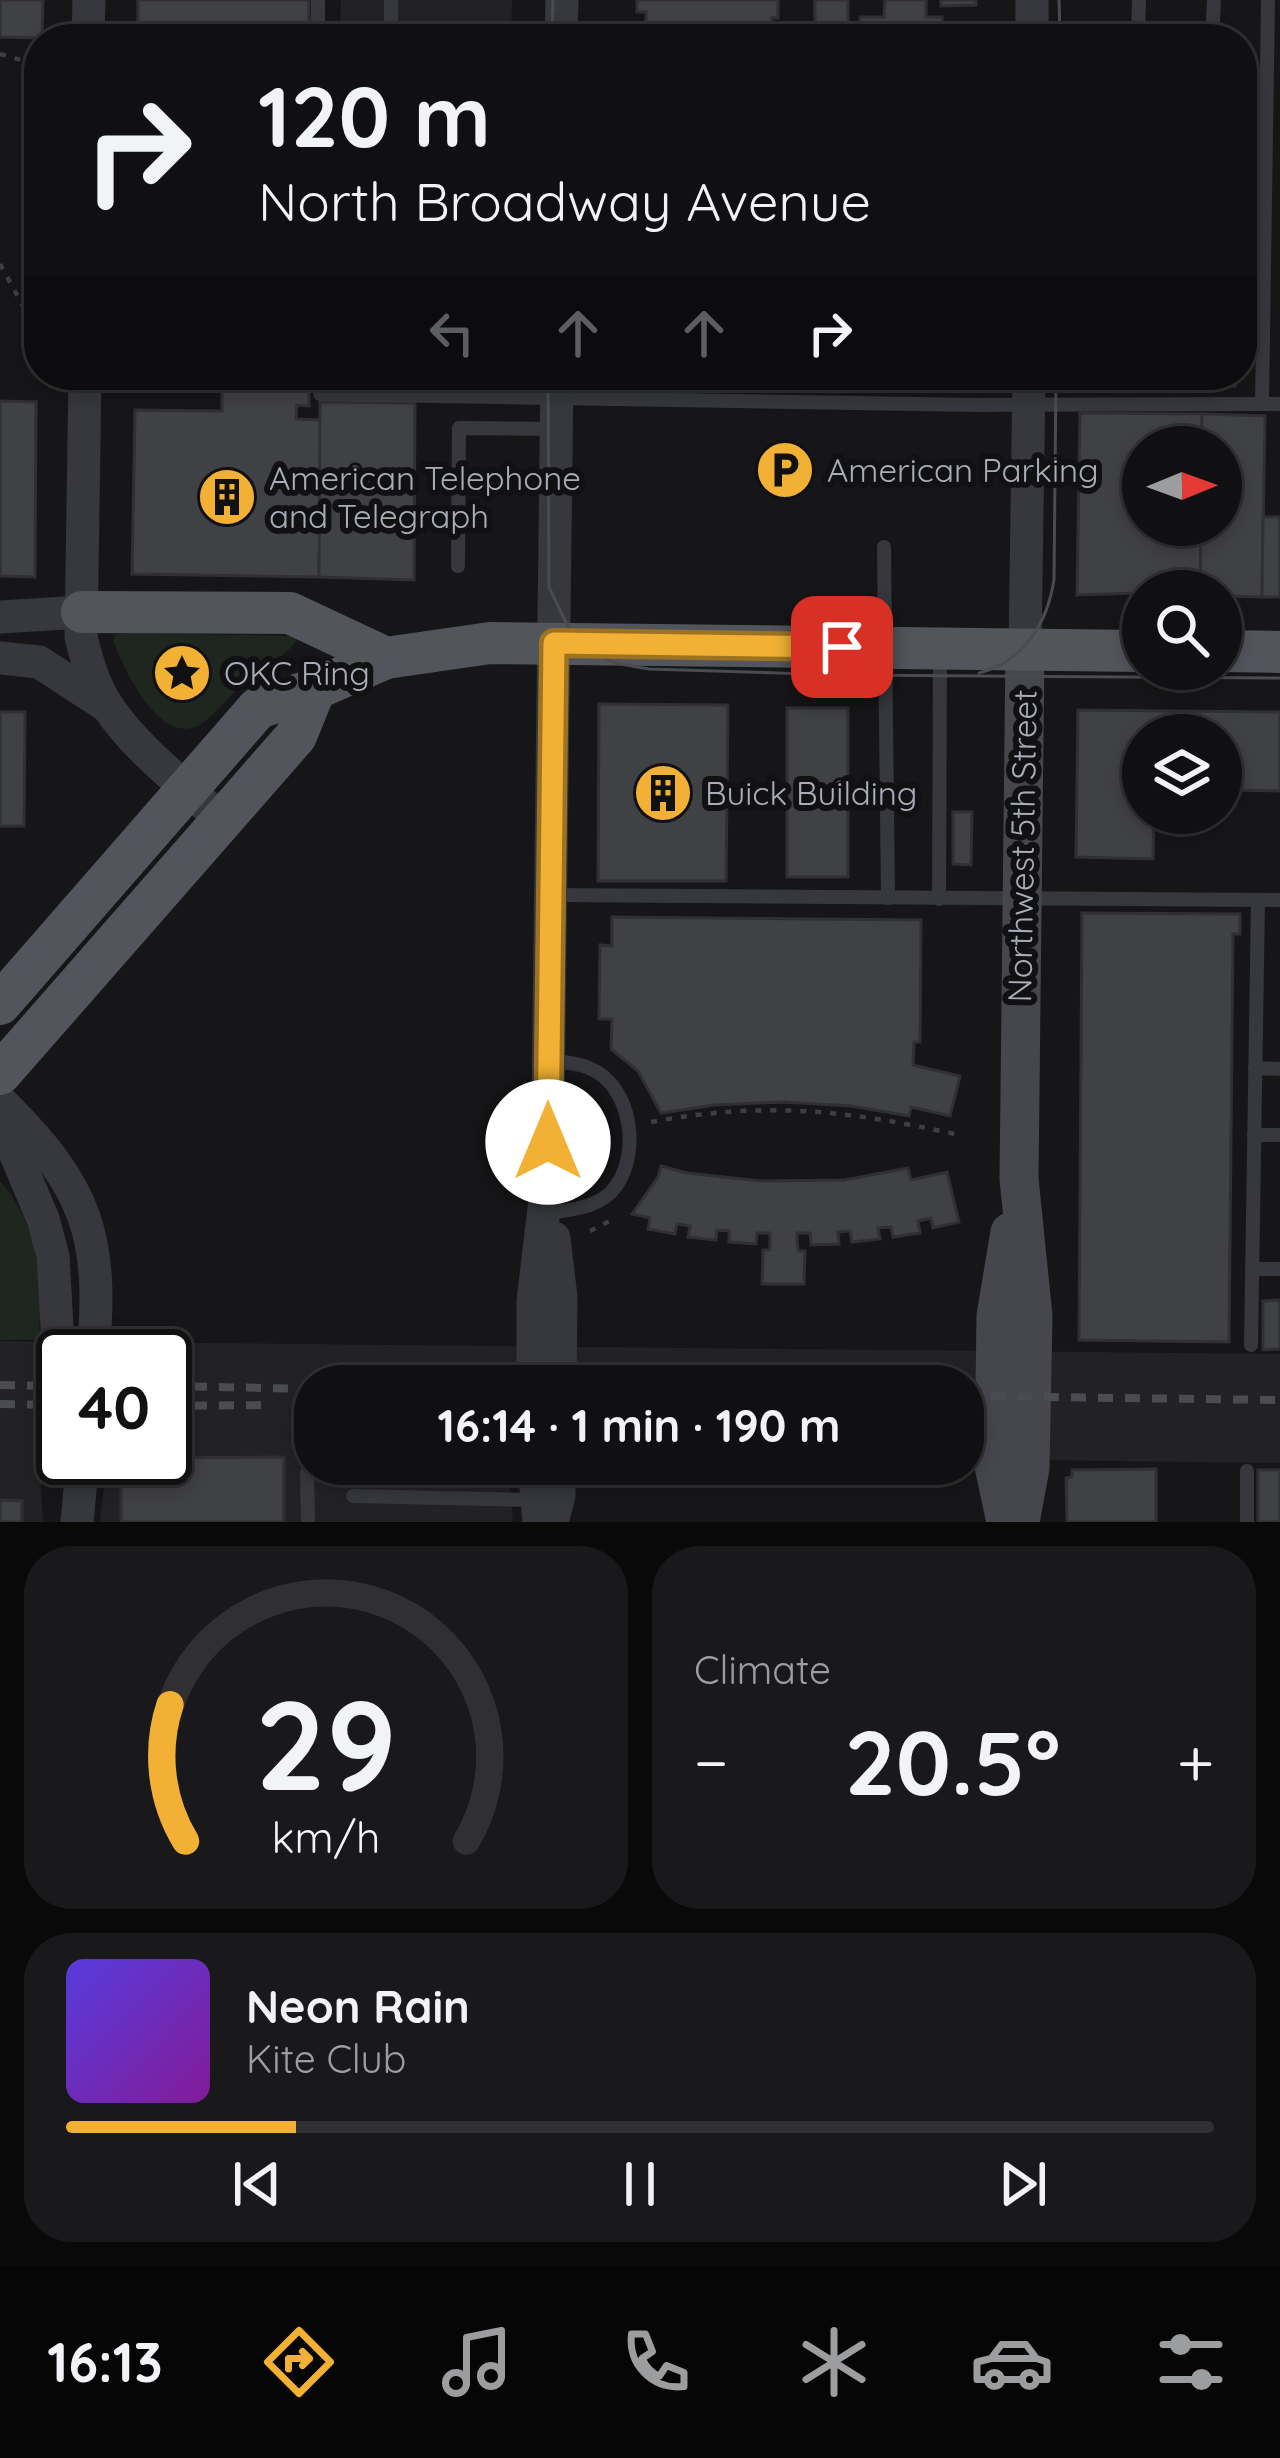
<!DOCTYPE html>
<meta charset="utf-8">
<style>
:root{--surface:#101012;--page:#19191b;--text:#f1f3f6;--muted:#9c9d9f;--line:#303032;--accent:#f2b134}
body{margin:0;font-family:Quicksand,sans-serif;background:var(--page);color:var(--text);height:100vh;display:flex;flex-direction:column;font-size:45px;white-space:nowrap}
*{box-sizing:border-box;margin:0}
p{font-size:39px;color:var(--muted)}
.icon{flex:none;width:66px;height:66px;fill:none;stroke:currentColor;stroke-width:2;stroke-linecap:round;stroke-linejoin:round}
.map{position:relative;height:1522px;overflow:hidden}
.side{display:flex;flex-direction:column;gap:24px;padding:24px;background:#09090a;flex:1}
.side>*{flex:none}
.banner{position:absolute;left:24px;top:24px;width:1233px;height:366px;border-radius:48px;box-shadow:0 6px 18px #0003,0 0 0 3px var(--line);background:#101012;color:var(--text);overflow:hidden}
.needle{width:78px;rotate:89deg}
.buttons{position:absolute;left:1122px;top:426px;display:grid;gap:24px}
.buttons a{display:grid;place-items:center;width:120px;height:120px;border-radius:50%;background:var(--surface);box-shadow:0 6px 18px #0003,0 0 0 3px var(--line);font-size:60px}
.speed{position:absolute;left:36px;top:1329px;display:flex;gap:24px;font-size:60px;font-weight:700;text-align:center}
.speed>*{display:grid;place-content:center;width:156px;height:156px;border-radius:50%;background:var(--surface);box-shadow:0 6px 18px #0003,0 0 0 3px var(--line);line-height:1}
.speed .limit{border:6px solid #111;border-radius:18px;background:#fff;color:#111}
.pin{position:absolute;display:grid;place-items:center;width:102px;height:102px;color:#fff;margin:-51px;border-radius:24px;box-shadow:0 6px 18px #0006}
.me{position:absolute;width:132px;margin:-66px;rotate:0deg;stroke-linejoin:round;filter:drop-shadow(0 0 9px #0008)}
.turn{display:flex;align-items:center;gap:42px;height:252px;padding:0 36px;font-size:54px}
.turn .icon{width:156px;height:156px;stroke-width:2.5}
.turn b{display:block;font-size:84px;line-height:102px}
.lanes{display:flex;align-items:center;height:114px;padding:0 36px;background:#0003;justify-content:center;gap:60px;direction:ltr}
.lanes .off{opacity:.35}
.big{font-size:90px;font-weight:700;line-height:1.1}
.side .widget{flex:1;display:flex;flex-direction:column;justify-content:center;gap:18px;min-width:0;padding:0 42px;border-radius:48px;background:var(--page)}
.side .dial{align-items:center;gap:0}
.dial svg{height:312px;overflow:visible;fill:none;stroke:var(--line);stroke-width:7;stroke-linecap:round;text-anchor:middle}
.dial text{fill:var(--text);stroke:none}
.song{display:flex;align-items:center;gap:36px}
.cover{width:144px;height:144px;border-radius:18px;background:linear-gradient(135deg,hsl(250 70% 55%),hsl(290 70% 35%))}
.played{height:12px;border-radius:6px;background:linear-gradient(90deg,var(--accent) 20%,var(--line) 20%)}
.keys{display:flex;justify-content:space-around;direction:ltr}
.heat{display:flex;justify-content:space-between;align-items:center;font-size:66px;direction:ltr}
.side .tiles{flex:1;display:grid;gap:24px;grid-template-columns:1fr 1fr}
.widget:last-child{grid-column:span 2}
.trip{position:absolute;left:294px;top:1365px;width:690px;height:120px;border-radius:48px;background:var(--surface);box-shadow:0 6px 18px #0003,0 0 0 3px var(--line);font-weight:700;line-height:120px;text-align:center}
.menu{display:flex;height:192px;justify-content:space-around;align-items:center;background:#060607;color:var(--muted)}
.menu .icon{width:84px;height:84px}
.menu .on{color:var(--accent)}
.menu b{font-size:54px;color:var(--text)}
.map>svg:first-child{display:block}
.built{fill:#222225}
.green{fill:#1e261f}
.building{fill:#404145;stroke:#303034;stroke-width:3}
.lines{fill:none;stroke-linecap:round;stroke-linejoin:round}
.path{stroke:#3d3f44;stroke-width:4.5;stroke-dasharray:6 9;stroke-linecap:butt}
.service{stroke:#37383d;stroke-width:14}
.tertiary{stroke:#37383d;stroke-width:33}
.secondary{stroke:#45474d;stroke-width:39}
.primary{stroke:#53555c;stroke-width:42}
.tram{stroke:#4a4c52;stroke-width:3}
.rail{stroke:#4a4c52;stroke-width:8;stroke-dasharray:15 12;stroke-linecap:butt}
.route-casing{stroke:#9d7322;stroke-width:30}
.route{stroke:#f2b134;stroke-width:21}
.labels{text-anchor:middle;stroke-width:12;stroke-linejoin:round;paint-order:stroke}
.poi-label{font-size:33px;fill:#a8adb8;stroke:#111113;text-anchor:start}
.street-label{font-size:33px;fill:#a8adb8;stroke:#111113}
</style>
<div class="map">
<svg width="1280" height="1522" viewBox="0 0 1280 1522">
<rect width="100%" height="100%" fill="#161618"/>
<!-- built -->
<g class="built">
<polygon points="341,0 512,0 511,39 340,39"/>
<polygon points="0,1341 1280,1354 1280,1463 963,1459 963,1386 315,1386 315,1464 507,1464 513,1522 100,1522 107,1458 165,1458 165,1356 63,1356 63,1449 39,1449 43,1522 0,1522"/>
</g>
<!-- green -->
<g class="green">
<path d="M127,633L292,636L297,640C286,657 261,667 246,681C229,695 217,716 197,726C158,744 123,667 113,640L116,634Z"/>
<path d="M0,1181C40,1227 42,1281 39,1340H0Z"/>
</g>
<!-- building -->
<g class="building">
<polygon points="0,0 43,0 42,38 0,37"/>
<rect x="138" y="0" width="171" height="39"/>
<polygon points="637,0 778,0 778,18 772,18 772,39 642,39 646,35 646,12 637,12"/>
<polygon points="815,0 848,0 848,29 860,29 860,17 884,17 885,0 926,0 926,17 942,17 942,30 953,30 953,39 815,39"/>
<polygon points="941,0 976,0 976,5 941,6"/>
<polygon points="137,375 309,375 309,406 297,405 296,419 322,420 319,577 132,574 135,410 222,411 222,386 137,385"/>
<polygon points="1082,375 1235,375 1235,386 1082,385"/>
<polygon points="0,401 36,402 35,577 0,576"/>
<polygon points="320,402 415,403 414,580 319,577"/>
<polygon points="1080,413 1202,414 1202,447 1143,447 1143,525 1201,525 1200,591 1077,595"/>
<polygon points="1202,414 1265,416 1262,597 1221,596 1221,591 1200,591 1201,525 1221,525 1221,447 1202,447"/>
<polygon points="1263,517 1280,517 1280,597 1262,597"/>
<polygon points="599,704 728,705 726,881 598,881"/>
<rect x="787" y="708" width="61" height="169"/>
<polygon points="1078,710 1280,712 1280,791 1221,790 1221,735 1143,735 1143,813 1154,813 1153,859 1076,857"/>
<polygon points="0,712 25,712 24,826 0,826"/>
<polygon points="953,812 972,812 971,865 953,864"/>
<polygon points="1082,913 1240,914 1240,934 1233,934 1229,1342 1079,1340"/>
<polygon points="612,917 921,920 920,1042 914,1042 913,1065 960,1076 950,1116 911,1107 909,1116 851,1106 783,1102 715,1105 661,1113 638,1071 611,1049 612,1019 599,1019 600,945 612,946"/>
<polygon points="661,1166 687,1173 761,1181 845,1180 908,1168 911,1180 947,1172 959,1222 933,1228 931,1218 918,1221 920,1233 893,1237 891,1227 878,1228 880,1239 852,1242 850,1231 838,1232 839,1244 811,1245 810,1233 797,1233 798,1251 805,1251 804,1284 762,1284 763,1250 770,1250 770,1233 757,1233 756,1244 729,1242 729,1231 717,1230 716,1240 688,1237 690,1226 677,1224 675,1234 648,1229 650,1218 632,1214 658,1177"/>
<polygon points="1280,1300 1280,1349 1263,1350 1263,1301"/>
<polygon points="284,1457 284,1522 121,1522 121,1458"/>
<polygon points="1156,1469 1156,1522 1067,1522 1066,1478 1072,1477 1072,1470"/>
<rect x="1258" y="1470" width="22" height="52"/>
<polygon points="0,1500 22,1501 22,1522 0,1522"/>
</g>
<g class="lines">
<!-- path -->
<g class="path">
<polyline points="0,54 39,65"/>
<polyline points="0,264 39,335"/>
<path d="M651,1122C765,1101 847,1110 959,1135"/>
<polyline points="590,1231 612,1220"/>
</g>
<!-- service -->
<g class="service">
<polyline points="318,0 318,39"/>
<polyline points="391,0 391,39"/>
<polyline points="1138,39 1139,0"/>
<polyline points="1212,39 1214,0"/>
<polyline points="320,375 320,394 977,405 1280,404"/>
<polyline points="1262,404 1268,0"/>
<polyline points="884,547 888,898"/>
<polyline points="458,566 459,428 556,429"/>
<polyline points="553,895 1280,900"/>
<polyline points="939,899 940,653"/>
<polyline points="1255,1068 1280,1069"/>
<polyline points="1254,1135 1280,1135"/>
<path d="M551,1213C572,1209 596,1208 612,1191C642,1158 633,1085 589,1068C578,1063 564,1063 552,1060"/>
<polyline points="1252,1269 1280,1269"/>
<polyline points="1251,1345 1258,900"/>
<polyline points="1247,1471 1247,1522"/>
<polyline points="307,1472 308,1522"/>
<polyline points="353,1496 534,1500"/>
</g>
<!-- tertiary -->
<g class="tertiary">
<polyline points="88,39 89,0"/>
<polyline points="561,39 562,0"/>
<polyline points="1032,39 1032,0"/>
<path d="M85,375L81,637C87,661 94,686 108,707C137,750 184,785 222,820"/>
<polyline points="0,617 82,612"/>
<polyline points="1025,649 1029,375"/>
<polyline points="0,658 39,662 105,705"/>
<path d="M1,1102C87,1187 104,1235 93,1356"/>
<polyline points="0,1117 43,1219 53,1256 63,1431"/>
<polyline points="554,1238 561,1297 560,1386"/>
<polyline points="533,1386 533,1301 547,1183 557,375"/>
<polyline points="534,1464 539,1522"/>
<polyline points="77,1522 83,1458"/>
<polyline points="552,1522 559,1496 559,1464"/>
</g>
<!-- secondary -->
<g class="secondary">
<polyline points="1006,1522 994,1466 996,1316 1010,1232"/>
<polyline points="1020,1522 1030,1468 1033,1316 1019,1179 1025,649"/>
</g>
<!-- primary -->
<g class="primary">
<polyline points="82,612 290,613 386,658"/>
<polyline points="1221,651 1280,652"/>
<polyline points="0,1004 258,708 315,689 386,658 490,643 1143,651"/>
<polyline points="0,1074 296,736 315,689"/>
</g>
<!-- tram -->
<g class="tram">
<polyline points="1059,0 1060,39"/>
<polyline points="552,39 553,0"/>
<polyline points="548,375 549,587 570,631 597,655 615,663 649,669 840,675 1280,678"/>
<path d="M979,673C1024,662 1048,622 1054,579L1056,375"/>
</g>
<!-- rail -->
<g class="rail">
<polyline points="0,1385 63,1386"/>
<polyline points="165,1386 315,1389"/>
<polyline points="963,1396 1280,1400"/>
<polyline points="0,1404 63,1405"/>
<polyline points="165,1406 273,1405"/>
</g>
</g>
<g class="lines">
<defs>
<polyline id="route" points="548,1142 554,643 842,647"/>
</defs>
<!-- route casing -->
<use href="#route" class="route-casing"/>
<!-- route -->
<use href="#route" class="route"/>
</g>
<!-- icons -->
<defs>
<symbol id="parking-disc" viewBox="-11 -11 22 22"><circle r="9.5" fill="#f2b134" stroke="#111113"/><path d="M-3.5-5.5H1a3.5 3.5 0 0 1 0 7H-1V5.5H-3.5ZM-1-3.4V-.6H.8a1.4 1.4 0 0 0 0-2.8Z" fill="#111"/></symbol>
<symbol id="building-disc" viewBox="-11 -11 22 22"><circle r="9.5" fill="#f2b134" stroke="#111113"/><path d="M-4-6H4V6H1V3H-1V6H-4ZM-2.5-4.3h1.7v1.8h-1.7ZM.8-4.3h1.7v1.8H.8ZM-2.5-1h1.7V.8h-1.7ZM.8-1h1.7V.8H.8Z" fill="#111"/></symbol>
<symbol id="sight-disc" viewBox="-11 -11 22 22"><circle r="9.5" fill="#f2b134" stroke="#111113"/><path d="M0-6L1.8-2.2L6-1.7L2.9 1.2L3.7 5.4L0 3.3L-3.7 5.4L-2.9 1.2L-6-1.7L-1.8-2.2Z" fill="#111"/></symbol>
</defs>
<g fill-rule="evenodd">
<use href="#parking-disc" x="752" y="437" width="66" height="66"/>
<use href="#building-disc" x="194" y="464" width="66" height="66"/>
<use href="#sight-disc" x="149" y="640" width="66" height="66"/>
<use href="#building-disc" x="630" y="760" width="66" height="66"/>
</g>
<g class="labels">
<!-- poi labels -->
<g class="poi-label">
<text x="827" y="482">American Parking</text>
<text x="269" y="490">American Telephone<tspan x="269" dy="38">and Telegraph</tspan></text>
<text x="224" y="685">OKC Ring</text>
<text x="705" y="805">Buick Building</text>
</g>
<!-- street labels -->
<g class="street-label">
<text transform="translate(1022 846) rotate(-89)" y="12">Northwest 5th Street</text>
</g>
</g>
</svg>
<div class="buttons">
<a><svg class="needle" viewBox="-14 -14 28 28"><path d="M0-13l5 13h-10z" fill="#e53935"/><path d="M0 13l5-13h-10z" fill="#9c9d9f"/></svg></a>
<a><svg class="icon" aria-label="search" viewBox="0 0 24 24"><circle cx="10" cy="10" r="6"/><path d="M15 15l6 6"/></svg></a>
<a><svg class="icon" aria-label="layers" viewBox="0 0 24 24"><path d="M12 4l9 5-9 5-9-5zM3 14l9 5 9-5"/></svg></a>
</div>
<div class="speed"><div class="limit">40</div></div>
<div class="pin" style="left:842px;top:647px;background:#d93025"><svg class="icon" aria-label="arrive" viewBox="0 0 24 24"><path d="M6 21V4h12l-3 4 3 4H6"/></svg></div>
<svg class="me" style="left:548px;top:1142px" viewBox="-20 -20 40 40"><circle r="19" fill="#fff"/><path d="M0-13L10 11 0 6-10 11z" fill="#f2b134"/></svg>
<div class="trip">16:14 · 1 min · 190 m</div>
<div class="banner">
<div class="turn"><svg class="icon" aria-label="right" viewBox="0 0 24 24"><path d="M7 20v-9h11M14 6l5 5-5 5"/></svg><div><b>120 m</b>North Broadway Avenue</div></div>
<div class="lanes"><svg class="icon off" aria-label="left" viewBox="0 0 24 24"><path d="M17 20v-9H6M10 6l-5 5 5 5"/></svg><svg class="icon off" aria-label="ahead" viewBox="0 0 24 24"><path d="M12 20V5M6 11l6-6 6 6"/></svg><svg class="icon off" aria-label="ahead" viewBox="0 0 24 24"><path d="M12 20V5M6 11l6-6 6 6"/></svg><svg class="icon" aria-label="right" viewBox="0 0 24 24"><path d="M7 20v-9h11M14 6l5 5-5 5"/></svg></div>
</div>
</div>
<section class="side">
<div class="tiles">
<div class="widget dial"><svg viewBox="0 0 100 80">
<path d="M14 69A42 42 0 1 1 86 69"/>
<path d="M14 69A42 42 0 0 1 10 34" stroke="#f2b134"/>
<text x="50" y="56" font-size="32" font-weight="700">29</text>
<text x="50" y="72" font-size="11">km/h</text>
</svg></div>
<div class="widget"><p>Climate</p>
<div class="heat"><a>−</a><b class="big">20.5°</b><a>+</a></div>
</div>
<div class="widget">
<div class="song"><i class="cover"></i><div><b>Neon Rain</b><p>Kite Club</p></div></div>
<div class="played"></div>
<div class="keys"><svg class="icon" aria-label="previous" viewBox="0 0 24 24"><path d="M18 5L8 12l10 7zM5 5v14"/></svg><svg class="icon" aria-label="pause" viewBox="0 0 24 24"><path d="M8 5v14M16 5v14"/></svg><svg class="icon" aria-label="next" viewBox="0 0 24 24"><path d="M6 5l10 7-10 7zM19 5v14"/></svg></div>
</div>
</div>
</section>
<nav class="menu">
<b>16:13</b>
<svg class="icon on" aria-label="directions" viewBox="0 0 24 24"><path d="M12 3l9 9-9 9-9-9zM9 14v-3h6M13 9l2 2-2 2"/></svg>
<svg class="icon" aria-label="music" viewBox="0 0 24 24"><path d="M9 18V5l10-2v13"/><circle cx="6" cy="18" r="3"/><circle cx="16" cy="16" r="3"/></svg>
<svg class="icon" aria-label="phone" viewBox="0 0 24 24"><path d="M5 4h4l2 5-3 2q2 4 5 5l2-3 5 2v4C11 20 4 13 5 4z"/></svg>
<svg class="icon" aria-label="climate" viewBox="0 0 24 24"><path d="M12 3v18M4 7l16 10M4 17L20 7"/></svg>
<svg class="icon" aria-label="car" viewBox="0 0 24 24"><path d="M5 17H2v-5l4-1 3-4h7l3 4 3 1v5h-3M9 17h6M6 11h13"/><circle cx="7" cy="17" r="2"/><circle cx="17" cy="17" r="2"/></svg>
<svg class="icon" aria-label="filters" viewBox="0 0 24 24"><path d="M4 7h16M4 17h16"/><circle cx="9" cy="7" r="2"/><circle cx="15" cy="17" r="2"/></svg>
</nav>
